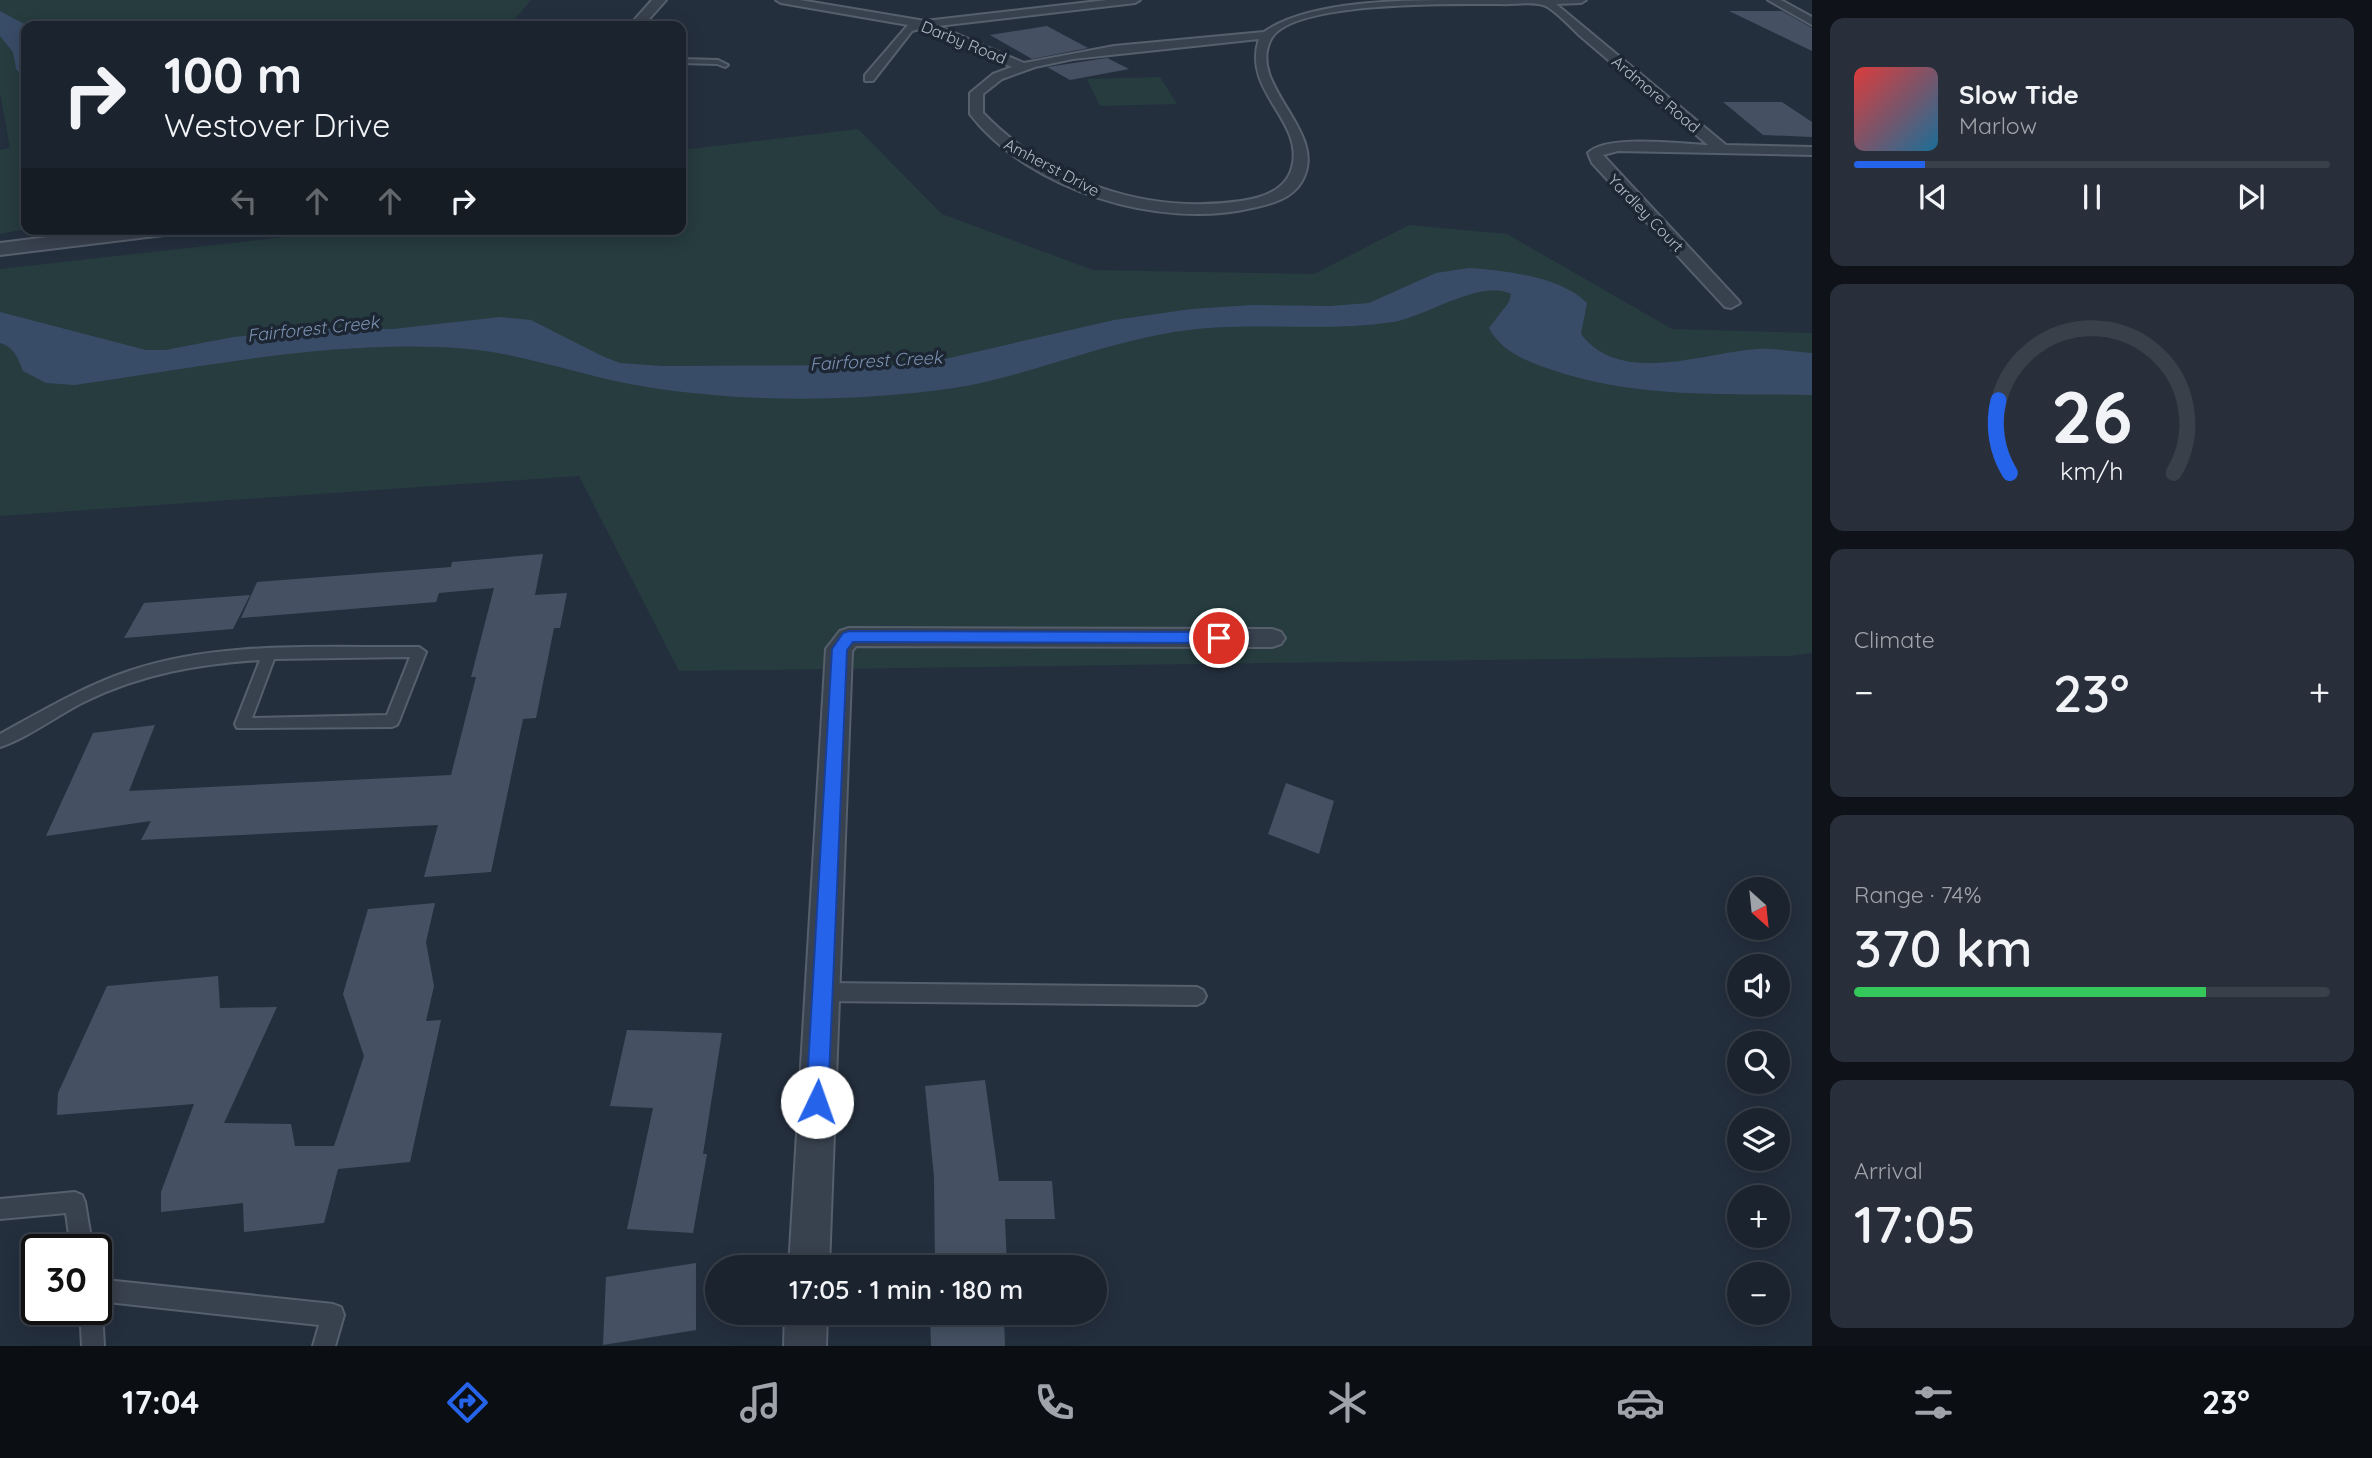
<!DOCTYPE html>
<meta charset="utf-8">
<style>
:root{--surface:#1b232e;--page:#282f3a;--text:#f1f3f6;--muted:#a0a4aa;--line:#39404a;--accent:#2563eb}
body{margin:0;font-family:Quicksand,sans-serif;background:var(--page);color:var(--text);height:100vh;display:flex;flex-direction:column;font-size:26px;white-space:nowrap}
*{box-sizing:border-box;margin:0}
p{font-size:23px;color:var(--muted)}
.icon{flex:none;width:38px;height:38px;fill:none;stroke:currentColor;stroke-width:2;stroke-linecap:round;stroke-linejoin:round}
.map{position:relative;flex:1;overflow:hidden}
.details{display:flex;flex-direction:column;gap:18px;padding:18px;background:#0f1319;width:560px}
.details>*{flex:none}
.guide{position:absolute;left:21px;top:21px;width:665px;height:214px;border-radius:14px;box-shadow:0 4px 18px #0003,0 0 0 2px var(--line);background:#1b232e;color:var(--text);overflow:hidden}
.needle{width:46px;rotate:153deg}
.controls{position:absolute;left:1727px;top:877px;display:grid;gap:14px}
.controls a{display:grid;place-items:center;width:63px;height:63px;border-radius:50%;background:var(--surface);box-shadow:0 4px 18px #0003,0 0 0 2px var(--line);font-size:35px}
.speed{position:absolute;left:21px;top:1234px;display:flex;gap:14px;font-size:35px;font-weight:700;text-align:center}
.speed>*{display:grid;place-content:center;width:91px;height:91px;border-radius:50%;background:var(--surface);box-shadow:0 4px 18px #0003,0 0 0 2px var(--line);line-height:1}
.speed .limit{border:4px solid #111;border-radius:10px;background:#fff;color:#111}
.pin{position:absolute;display:grid;place-items:center;width:60px;height:60px;color:#fff;margin:-30px;border:4px solid #fff;border-radius:50%;box-shadow:0 2px 7px #0007}
.me{position:absolute;width:77px;margin:-38px;rotate:3deg;stroke-linejoin:round;filter:drop-shadow(0 0 5px #0008)}
.turn{display:flex;align-items:center;gap:24px;height:147px;padding:0 28px;font-size:32px}
.turn .icon{width:91px;height:91px;stroke-width:2.5}
.turn b{display:block;font-size:49px;line-height:60px}
.lanes{display:flex;align-items:center;height:66px;padding:0 28px;background:#0003;justify-content:center;gap:35px;direction:ltr}
.lanes .off{opacity:.35}
.big{font-size:52px;font-weight:600;line-height:1.1}
.details .card{flex:1;display:flex;flex-direction:column;justify-content:center;gap:10px;min-width:0;padding:0 24px;border-radius:14px;background:var(--page)}
.details .dial{align-items:center;gap:0}
.dial svg{height:182px;overflow:visible;fill:none;stroke:var(--line);stroke-width:7;stroke-linecap:round;text-anchor:middle}
.dial text{fill:var(--text);stroke:none}
.song{display:flex;align-items:center;gap:21px}
.cover{width:84px;height:84px;border-radius:10px;background:linear-gradient(135deg,hsl(0 70% 55%),hsl(200 70% 35%))}
.played{height:7px;border-radius:4px;background:linear-gradient(90deg,var(--accent) 15%,var(--line) 15%)}
.keys{display:flex;justify-content:space-around;direction:ltr}
.heat{display:flex;justify-content:space-between;align-items:center;font-size:38px;direction:ltr}
.charge{height:10px;border-radius:5px;background:linear-gradient(90deg,#34c759 74%,var(--line) 0)}
.trip{position:absolute;left:705px;top:1255px;width:402px;height:70px;border-radius:35px;background:var(--surface);box-shadow:0 4px 18px #0003,0 0 0 2px var(--line);font-weight:600;line-height:70px;text-align:center}
.tab-bar{display:flex;height:112px;justify-content:space-around;align-items:center;background:#0b0e12;color:var(--muted)}
.tab-bar .icon{width:49px;height:49px}
.tab-bar .selected{color:var(--accent)}
.tab-bar b{font-size:32px;color:var(--text)}
main{display:flex;flex:1;min-height:0}
.map>svg:first-child{display:block}
.green{fill:#263c3f}
.water{fill:#394c67}
.building{fill:#455162}
.lines{fill:none;stroke-linecap:round;stroke-linejoin:round}
.service-casing{stroke:#565f6c;stroke-width:4}
.minor-casing{stroke:#565f6c;stroke-width:4}
.tertiary-casing{stroke:#565f6c;stroke-width:4}
.service{fill:#38414e;fill-rule:evenodd}
.minor{fill:#38414e;fill-rule:evenodd}
.tertiary{fill:#38414e;fill-rule:evenodd}
.route{fill:#2563eb;stroke:#184099;stroke-width:2}
.labels{text-anchor:middle;stroke-width:7;stroke-linejoin:round;paint-order:stroke}
.far-street-label{font-size:16px;fill:#b4bcc9;stroke:#1d2633}
.far-water-label{font-size:18px;font-style:italic;fill:#7c92b1;stroke:#1d2633}
</style>
<main>
<div class="map">
<svg width="1812" height="1346" viewBox="0 0 1812 1346">
<rect width="100%" height="100%" fill="#242f3e"/>
<!-- green -->
<g class="green">
<polygon points="0,0 531,0 509,26 26,26 26,229 0,234 0,150 10,148 0,93"/>
<polygon points="1160,77 1177,104 1100,106 1087,79"/>
<polygon points="858,129 942,214 1093,270 1314,274 1409,225 1507,234 1672,329 1812,333 1812,653 1789,656 679,671 579,476 0,516 0,269 357,229 681,229 681,150"/>
</g>
<!-- water -->
<g class="water">
<polygon points="0,11 28,26 26,80 16,69 13,52 0,36"/>
<path d="M1469,268C1507,271 1560,276 1587,303L1581,334C1621,387 1704,352 1758,349C1776,348 1795,352 1812,353V395C1723,393 1641,399 1555,371C1530,363 1501,352 1489,328L1509,302L1511,294C1482,278 1425,317 1393,322C1321,333 1246,320 1174,332C1099,344 1028,376 954,388C854,402 747,403 647,387C588,378 526,354 468,349C337,338 205,367 75,385L46,383L23,371C18,358 14,347 0,343V312L146,350H165L234,337L302,329H393L500,317L531,320L602,356L620,363L663,366L900,365L932,362L1114,320L1191,309L1252,305L1330,306L1369,303L1436,273Z"/>
</g>
<!-- building -->
<g class="building">
<polygon points="1729,11 1782,11 1812,28 1812,51"/>
<polygon points="1047,26 1088,48 1032,59 990,35"/>
<polygon points="1107,58 1129,69 1070,80 1047,67"/>
<polygon points="1723,102 1782,102 1812,122 1812,137 1763,135"/>
<polygon points="543,554 535,595 567,593 560,628 554,628 536,718 523,719 491,872 424,877 438,825 141,840 151,821 46,836 93,733 155,725 129,791 451,775 476,677 471,677 494,588 439,593 436,602 241,618 257,582 451,567 452,562"/>
<polygon points="250,595 233,629 124,638 144,603"/>
<polygon points="1286,783 1334,801 1319,854 1268,834"/>
<polygon points="435,903 426,942 434,986 426,1021 441,1020 410,1162 338,1169 324,1223 244,1232 243,1203 161,1212 161,1192 194,1104 57,1115 58,1093 107,986 218,976 220,1008 277,1007 224,1123 291,1124 295,1146 334,1146 364,1056 343,994 368,909"/>
<polygon points="627,1030 722,1033 703,1154 707,1154 693,1233 627,1229 653,1108 610,1106"/>
<polygon points="985,1080 999,1181 1052,1181 1055,1219 1005,1219 1007,1265 935,1265 934,1177 925,1086"/>
<polygon points="696,1263 696,1330 603,1345 606,1277"/>
<polygon points="1004,1316 1005,1346 931,1346 930,1317"/>
</g>
<g class="lines">
<defs>
<g id="service">
<polygon points="681,59 718,60 728,65 725,67 717,64 681,63"/>
<path d="M419,647L426,652L399,721L397,725L392,727L237,728L235,724L260,660C198,664 142,674 86,701C59,714 28,738 0,747V734C42,711 84,686 129,671C221,640 324,648 419,647ZM410,657L387,715L252,718L274,659Z"/>
<polygon points="822,983 1197,987 1203,990 1206,996 1203,1002 1197,1005 822,1001 816,998 813,992 816,986"/>
<polygon points="75,1192 82,1195 85,1202 93,1250 71,1250 66,1213 0,1219 0,1199"/>
<polygon points="96,1279 333,1304 341,1307 344,1315 335,1346 313,1346 319,1325 98,1301 102,1309 104,1346 82,1346 80,1309 96,1309"/>
</g>
<g id="minor">
<path d="M776,0H800L925,21L1107,0H1140L1135,3L938,26L1024,63L1114,46L1264,32C1309,0 1406,0 1462,0C1504,0 1545,0 1586,0L1581,3L1556,4L1726,145L1812,147V155L1618,151L1603,155L1737,299L1740,303L1731,308L1725,307L1592,163L1588,153C1606,134 1681,144 1708,145C1665,108 1622,72 1579,35C1572,28 1552,7 1543,5C1531,1 1513,5 1501,4C1458,4 1292,0 1271,39C1246,86 1330,132 1302,181C1292,199 1271,204 1252,208C1160,230 1028,190 970,114V93L993,74L1012,67L923,28L912,31L873,81H865V75L908,25L781,3ZM1259,39C1242,90 1301,119 1293,163C1289,189 1264,198 1241,201C1146,215 1050,182 983,113V94L1002,79L1035,67L1073,59Z"/>
<polygon points="1768,0 1781,0 1812,17 1812,25"/>
<polygon points="849,628 1272,629 1281,632 1285,638 1281,644 1272,647 856,646 852,651 829,1267 789,1267 826,649 840,631"/>
<polygon points="785,1312 827,1312 826,1346 784,1346"/>
</g>
<g id="tertiary">
<polygon points="652,0 666,0 643,26 629,26"/>
<polygon points="112,229 174,229 164,235 0,255 0,243"/>
</g>
</defs>
<!-- service casing -->
<use href="#service" class="service-casing"/>
<!-- minor casing -->
<use href="#minor" class="minor-casing"/>
<!-- tertiary casing -->
<use href="#tertiary" class="tertiary-casing"/>
<!-- service -->
<use href="#service" class="service"/>
<!-- minor -->
<use href="#minor" class="minor"/>
<!-- tertiary -->
<use href="#tertiary" class="tertiary"/>
</g>
<!-- route -->
<polygon class="route" points="849,631 1219,632 1227,638 1219,643 853,642 847,650 828,1102 825,1110 817,1113 809,1110 806,1102 832,649 843,633"/>
<g class="labels">
<!-- far-street labels -->
<g class="far-street-label">
<text transform="translate(964 42) rotate(22)" y="6">Darby Road</text>
<text transform="translate(1656 94) rotate(40)" y="6">Ardmore Road</text>
<text transform="translate(1052 167) rotate(28)" y="6">Amherst Drive</text>
<text transform="translate(1646 213) rotate(46)" y="6">Yardley Court</text>
</g>
<!-- far-water labels -->
<g class="far-water-label">
<text transform="translate(313 329) rotate(-6)" y="6">Fairforest Creek</text>
<text transform="translate(876 361) rotate(-3)" y="6">Fairforest Creek</text>
</g>
</g>
</svg>
<div class="controls">
<a><svg class="needle" viewBox="-14 -14 28 28"><path d="M0-13l5 13h-10z" fill="#e53935"/><path d="M0 13l5-13h-10z" fill="#a0a4aa"/></svg></a>
<a><svg class="icon" aria-label="sound" viewBox="0 0 24 24"><path d="M4 9h4l5-4v14l-5-4H4zM17 9q2 3 0 6"/></svg></a>
<a><svg class="icon" aria-label="search" viewBox="0 0 24 24"><circle cx="10" cy="10" r="6"/><path d="M15 15l6 6"/></svg></a>
<a><svg class="icon" aria-label="layers" viewBox="0 0 24 24"><path d="M12 4l9 5-9 5-9-5zM3 14l9 5 9-5"/></svg></a>
<a>+</a>
<a>−</a>
</div>
<div class="speed"><div class="limit">30</div></div>
<div class="pin" style="left:1219px;top:638px;background:#d93025"><svg class="icon" aria-label="arrive" viewBox="0 0 24 24"><path d="M6 21V4h12l-3 4 3 4H6"/></svg></div>
<svg class="me" style="left:817px;top:1102px" viewBox="-20 -20 40 40"><circle r="19" fill="#fff"/><path d="M0-13L10 11 0 6-10 11z" fill="#2563eb"/></svg>
<div class="trip">17:05 · 1 min · 180 m</div>
<div class="guide">
<div class="turn"><svg class="icon" aria-label="right" viewBox="0 0 24 24"><path d="M7 20v-9h11M14 6l5 5-5 5"/></svg><div><b>100 m</b>Westover Drive</div></div>
<div class="lanes"><svg class="icon off" aria-label="left" viewBox="0 0 24 24"><path d="M17 20v-9H6M10 6l-5 5 5 5"/></svg><svg class="icon off" aria-label="ahead" viewBox="0 0 24 24"><path d="M12 20V5M6 11l6-6 6 6"/></svg><svg class="icon off" aria-label="ahead" viewBox="0 0 24 24"><path d="M12 20V5M6 11l6-6 6 6"/></svg><svg class="icon" aria-label="right" viewBox="0 0 24 24"><path d="M7 20v-9h11M14 6l5 5-5 5"/></svg></div>
</div>
</div>
<section class="details">
<div class="card">
<div class="song"><i class="cover"></i><div><b>Slow Tide</b><p>Marlow</p></div></div>
<div class="played"></div>
<div class="keys"><svg class="icon" aria-label="previous" viewBox="0 0 24 24"><path d="M18 5L8 12l10 7zM5 5v14"/></svg><svg class="icon" aria-label="pause" viewBox="0 0 24 24"><path d="M8 5v14M16 5v14"/></svg><svg class="icon" aria-label="next" viewBox="0 0 24 24"><path d="M6 5l10 7-10 7zM19 5v14"/></svg></div>
</div>
<div class="card dial"><svg viewBox="0 0 100 80">
<path d="M14 69A42 42 0 1 1 86 69"/>
<path d="M14 69A42 42 0 0 1 9 37" stroke="#2563eb"/>
<text x="50" y="56" font-size="32" font-weight="700">26</text>
<text x="50" y="72" font-size="11">km/h</text>
</svg></div>
<div class="card"><p>Climate</p>
<div class="heat"><a>−</a><b class="big">23°</b><a>+</a></div>
</div>
<div class="card"><p>Range · 74%</p><b class="big">370 km</b><div class="charge"></div></div>
<div class="card"><p>Arrival</p><b class="big">17:05</b></div>
</section>
</main>
<nav class="tab-bar">
<b>17:04</b>
<svg class="icon selected" aria-label="directions" viewBox="0 0 24 24"><path d="M12 3l9 9-9 9-9-9zM9 14v-3h6M13 9l2 2-2 2"/></svg>
<svg class="icon" aria-label="music" viewBox="0 0 24 24"><path d="M9 18V5l10-2v13"/><circle cx="6" cy="18" r="3"/><circle cx="16" cy="16" r="3"/></svg>
<svg class="icon" aria-label="phone" viewBox="0 0 24 24"><path d="M5 4h4l2 5-3 2q2 4 5 5l2-3 5 2v4C11 20 4 13 5 4z"/></svg>
<svg class="icon" aria-label="climate" viewBox="0 0 24 24"><path d="M12 3v18M4 7l16 10M4 17L20 7"/></svg>
<svg class="icon" aria-label="car" viewBox="0 0 24 24"><path d="M5 17H2v-5l4-1 3-4h7l3 4 3 1v5h-3M9 17h6M6 11h13"/><circle cx="7" cy="17" r="2"/><circle cx="17" cy="17" r="2"/></svg>
<svg class="icon" aria-label="filters" viewBox="0 0 24 24"><path d="M4 7h16M4 17h16"/><circle cx="9" cy="7" r="2"/><circle cx="15" cy="17" r="2"/></svg>
<b>23°</b>
</nav>
